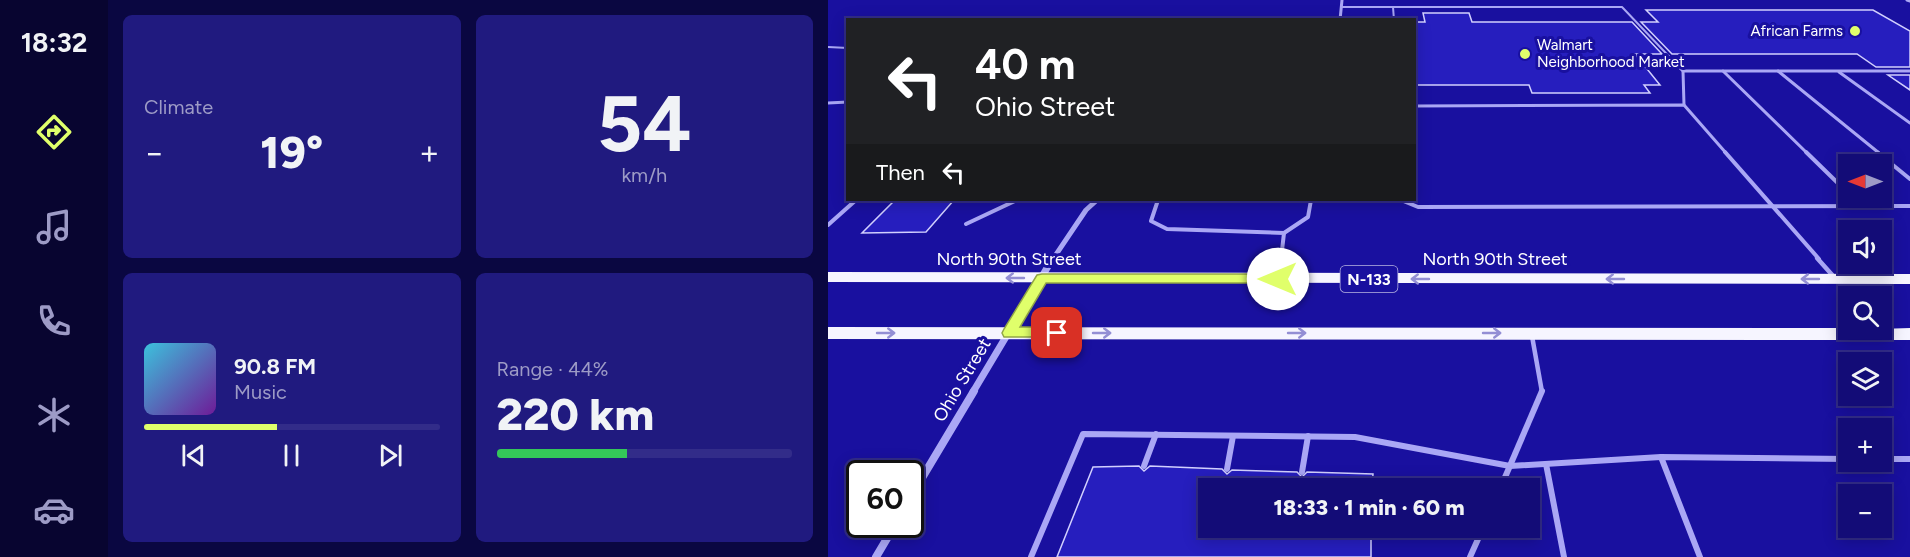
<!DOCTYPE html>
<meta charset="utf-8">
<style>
:root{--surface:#130c77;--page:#201a7f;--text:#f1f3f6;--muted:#9d9bc6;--line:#322c89;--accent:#e0ff6b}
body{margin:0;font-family:Figtree,sans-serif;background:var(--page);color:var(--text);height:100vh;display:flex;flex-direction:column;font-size:22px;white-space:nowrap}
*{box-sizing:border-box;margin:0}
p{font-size:20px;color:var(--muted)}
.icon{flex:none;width:33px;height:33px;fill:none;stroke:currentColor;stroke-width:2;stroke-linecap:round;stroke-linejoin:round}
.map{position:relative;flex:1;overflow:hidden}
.sheet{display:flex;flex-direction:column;gap:15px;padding:15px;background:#0a0741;width:720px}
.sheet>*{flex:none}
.top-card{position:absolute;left:18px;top:18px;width:570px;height:183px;border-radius:0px;box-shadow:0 3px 15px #0003,0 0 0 2px var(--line);background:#202124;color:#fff;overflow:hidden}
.needle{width:39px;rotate:270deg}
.controls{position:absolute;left:1010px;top:154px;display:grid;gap:12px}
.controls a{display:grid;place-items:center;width:54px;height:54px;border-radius:0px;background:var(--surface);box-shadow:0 3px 15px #0003,0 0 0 2px var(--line);font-size:30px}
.speed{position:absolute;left:18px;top:460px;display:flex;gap:12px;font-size:30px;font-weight:700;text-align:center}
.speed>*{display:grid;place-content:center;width:78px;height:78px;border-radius:50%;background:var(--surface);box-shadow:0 3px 15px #0003,0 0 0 2px var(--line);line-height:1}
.speed .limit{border:3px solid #111;border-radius:9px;background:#fff;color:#111}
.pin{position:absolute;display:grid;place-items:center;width:51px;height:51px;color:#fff;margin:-26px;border-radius:12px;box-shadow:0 3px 9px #0006}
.me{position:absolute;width:66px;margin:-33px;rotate:270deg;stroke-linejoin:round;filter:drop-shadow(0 0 4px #0008)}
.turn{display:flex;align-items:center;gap:21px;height:126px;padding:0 30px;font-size:27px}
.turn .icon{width:78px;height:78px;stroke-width:2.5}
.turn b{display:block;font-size:42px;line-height:51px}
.then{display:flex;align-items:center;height:57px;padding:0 30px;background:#0003;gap:12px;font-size:22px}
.big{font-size:45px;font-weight:800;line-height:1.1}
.sheet .widget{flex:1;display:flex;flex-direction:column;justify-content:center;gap:9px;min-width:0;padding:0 21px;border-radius:9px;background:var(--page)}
.sheet .dial{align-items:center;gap:0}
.dial b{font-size:78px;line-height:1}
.song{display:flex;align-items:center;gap:18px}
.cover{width:72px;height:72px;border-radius:9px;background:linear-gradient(135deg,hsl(190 70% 55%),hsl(280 70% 35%))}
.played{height:6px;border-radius:3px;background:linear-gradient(90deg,var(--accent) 45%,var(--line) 45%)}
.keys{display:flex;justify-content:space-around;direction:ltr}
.heat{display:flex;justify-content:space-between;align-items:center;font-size:33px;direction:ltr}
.charge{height:9px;border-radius:4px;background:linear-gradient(90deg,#34c759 44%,var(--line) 0)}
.sheet .tiles{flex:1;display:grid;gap:15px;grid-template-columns:repeat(2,1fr)}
.trip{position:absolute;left:370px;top:478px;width:342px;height:60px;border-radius:0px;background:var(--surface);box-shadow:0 3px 15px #0003,0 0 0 2px var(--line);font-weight:800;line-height:60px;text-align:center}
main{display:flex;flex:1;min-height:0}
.dock{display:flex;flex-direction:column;width:108px;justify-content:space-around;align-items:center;background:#080530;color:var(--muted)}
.dock .icon{width:42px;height:42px}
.dock .on{color:var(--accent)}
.dock b{font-size:27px;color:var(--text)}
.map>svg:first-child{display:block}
.building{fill:#261ebe;stroke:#d2d0fe;stroke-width:1.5}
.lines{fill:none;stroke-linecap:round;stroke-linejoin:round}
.lane-far4{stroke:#aaa7f5;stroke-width:2}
.lane-far3{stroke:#aaa7f5;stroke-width:3}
.lane-far2{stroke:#aaa7f5;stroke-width:4}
.lane-far1{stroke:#aaa7f5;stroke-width:4.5}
.lane{stroke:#aaa7f5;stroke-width:6}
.street-far3{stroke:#aaa7f5;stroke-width:3}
.street-far2{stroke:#aaa7f5;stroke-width:5}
.street-far1{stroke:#aaa7f5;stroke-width:7}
.street{stroke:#aaa7f5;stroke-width:8}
.primary{fill:#f6f5ff;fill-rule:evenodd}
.oneway{stroke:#938ed4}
.route{fill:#e0ff6b;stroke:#92a646;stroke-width:1.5}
.poi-dot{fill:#e0ff6b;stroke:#19109f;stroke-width:2}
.labels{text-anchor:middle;stroke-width:6;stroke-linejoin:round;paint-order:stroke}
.far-poi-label{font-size:15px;fill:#fff;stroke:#19109f;text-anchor:end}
.shield{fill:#19109f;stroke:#bab7e2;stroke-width:1.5}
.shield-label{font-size:16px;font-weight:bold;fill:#fff}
.street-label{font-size:18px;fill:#fff;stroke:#19109f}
</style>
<main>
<nav class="dock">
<b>18:32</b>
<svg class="icon on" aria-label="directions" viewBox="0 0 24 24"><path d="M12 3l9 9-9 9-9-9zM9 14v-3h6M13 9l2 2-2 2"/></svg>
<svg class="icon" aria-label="music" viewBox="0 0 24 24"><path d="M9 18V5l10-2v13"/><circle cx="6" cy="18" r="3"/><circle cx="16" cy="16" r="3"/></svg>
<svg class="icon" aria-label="phone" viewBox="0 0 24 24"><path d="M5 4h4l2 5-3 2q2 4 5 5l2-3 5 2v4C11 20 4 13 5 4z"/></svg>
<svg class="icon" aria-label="climate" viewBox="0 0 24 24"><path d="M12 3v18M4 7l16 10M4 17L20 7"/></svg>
<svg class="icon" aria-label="car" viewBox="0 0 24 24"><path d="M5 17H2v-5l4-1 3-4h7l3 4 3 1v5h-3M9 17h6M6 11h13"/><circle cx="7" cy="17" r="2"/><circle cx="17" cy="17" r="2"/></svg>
</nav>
<section class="sheet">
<div class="tiles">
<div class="widget"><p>Climate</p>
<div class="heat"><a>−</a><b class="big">19°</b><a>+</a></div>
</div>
<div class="widget dial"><b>54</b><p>km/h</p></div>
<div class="widget">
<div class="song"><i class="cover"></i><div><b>90.8 FM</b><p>Music</p></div></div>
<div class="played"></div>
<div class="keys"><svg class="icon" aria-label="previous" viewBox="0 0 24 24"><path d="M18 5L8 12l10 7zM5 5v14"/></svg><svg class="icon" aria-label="pause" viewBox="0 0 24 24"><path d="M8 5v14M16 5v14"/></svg><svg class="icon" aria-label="next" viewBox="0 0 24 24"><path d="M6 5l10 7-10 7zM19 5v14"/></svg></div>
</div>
<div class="widget"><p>Range · 44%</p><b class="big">220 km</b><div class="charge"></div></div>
</div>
</section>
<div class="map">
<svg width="1082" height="557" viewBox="0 0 1082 557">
<rect width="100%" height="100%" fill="#19109f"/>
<!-- building -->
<g class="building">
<polygon points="818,10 1045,10 1082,31 1082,67 1048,67 1029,54 844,54 813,22 830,22"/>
<polygon points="595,13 641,13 644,22 804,22 834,54 807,54 832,85 816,85 822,93 704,93 701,85 586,85 586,22 597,22"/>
<polygon points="1060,75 1082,75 1082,90"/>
<polygon points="67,200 126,200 98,232 34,233"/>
<polygon points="311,466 316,471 322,466 394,469 399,474 404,470 469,472 474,477 479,472 545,474 544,489 381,489 381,528 543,528 543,557 229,557 265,467"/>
</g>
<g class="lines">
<!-- lane-far4 -->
<g class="lane-far4">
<polyline points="513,7 794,7 853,69"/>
<polyline points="565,7 566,20"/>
<polyline points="0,47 20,48"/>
</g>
<!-- lane-far3 -->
<g class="lane-far3">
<polyline points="851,67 855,71 856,105"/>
<polyline points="855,71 1082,71"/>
<polyline points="895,71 979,153"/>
<polyline points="950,71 1051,153"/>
<polyline points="1011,72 1082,123"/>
<polyline points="0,103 20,102"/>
<polyline points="586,106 856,105 898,153"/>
</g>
<!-- lane-far2 -->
<g class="lane-far2">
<polyline points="897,152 991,259"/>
<polyline points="978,152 1020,193"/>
<polyline points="1049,152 1082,179"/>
<polyline points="1025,198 1033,206"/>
<polyline points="330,200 323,221 339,229 456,233 453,259"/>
<polyline points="573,200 590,207 1082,206"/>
<polyline points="138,224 189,200"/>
<polyline points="0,225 28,200"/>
<polyline points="456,233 480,217 483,200"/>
</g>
<!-- lane-far1 -->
<g class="lane-far1">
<polyline points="989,258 1006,277"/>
<polyline points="450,279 453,258"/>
<polyline points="704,336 714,392"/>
</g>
<!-- lane -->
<g class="lane">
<polyline points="1053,459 1082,459"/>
<polyline points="718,464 736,557"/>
<polyline points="316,466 328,434"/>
<polyline points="399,469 405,436"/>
<polyline points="474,472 480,436"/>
<polyline points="672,489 714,391"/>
<polyline points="203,557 255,434 527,437 682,466 833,457"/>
<polyline points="642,557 655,528"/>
<polyline points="872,557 833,457 1020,459"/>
</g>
<!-- street-far3 -->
<g class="street-far3">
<polyline points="1079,0 1082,1"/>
<polyline points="512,20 514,0"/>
</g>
<!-- street-far2 -->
<polyline class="street-far2" points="225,259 258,210 269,200"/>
<!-- street-far1 -->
<polyline class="street-far1" points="145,392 225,258"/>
<!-- street -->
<g class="street">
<polyline points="82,498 146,391"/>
<polyline points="48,557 67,525"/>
</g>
<!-- primary -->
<g class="primary">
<polygon points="0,272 1082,274 1082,284 0,282"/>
<polygon points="0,327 1020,328 1020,330 1082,328 1082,340 0,339"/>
</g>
</g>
<!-- one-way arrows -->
<defs><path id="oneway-shaft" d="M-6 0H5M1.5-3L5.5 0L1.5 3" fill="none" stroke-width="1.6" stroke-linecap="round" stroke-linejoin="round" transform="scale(1.5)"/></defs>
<g class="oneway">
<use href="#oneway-shaft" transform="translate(187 278) rotate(180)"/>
<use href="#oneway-shaft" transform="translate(592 279) rotate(-180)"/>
<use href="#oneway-shaft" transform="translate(787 279) rotate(-180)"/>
<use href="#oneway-shaft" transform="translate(982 279) rotate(-180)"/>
<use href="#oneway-shaft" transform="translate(58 333)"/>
<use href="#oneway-shaft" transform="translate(274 333)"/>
<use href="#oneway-shaft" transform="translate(469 333)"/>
<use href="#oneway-shaft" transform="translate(664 333)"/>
</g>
<!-- route -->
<polygon class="route" points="214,274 450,274 457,279 450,283 218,283 192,327 229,327 234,329 236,333 234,337 176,337 174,333 176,329 209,275"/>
<!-- markers -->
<g class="poi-dot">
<circle cx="1027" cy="31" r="6"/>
<circle cx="697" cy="54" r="6"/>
</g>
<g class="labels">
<!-- far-poi labels -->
<g class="far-poi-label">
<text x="1015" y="36">African Farms</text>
<text x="709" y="50" text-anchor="start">Walmart<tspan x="709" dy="17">Neighborhood Market</tspan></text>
</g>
<!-- shield labels -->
<rect class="shield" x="512.5" y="266" width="57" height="26" rx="4.5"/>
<g class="shield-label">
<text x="541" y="285">N-133</text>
</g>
<!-- street labels -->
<g class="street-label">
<text x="181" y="265">North 90th Street</text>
<text x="667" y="265">North 90th Street</text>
<text transform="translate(134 380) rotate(-59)" y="6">Ohio Street</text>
</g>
</g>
</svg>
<div class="controls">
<a><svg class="needle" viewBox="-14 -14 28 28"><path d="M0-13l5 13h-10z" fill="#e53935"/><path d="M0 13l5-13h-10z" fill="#9d9bc6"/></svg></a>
<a><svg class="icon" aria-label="sound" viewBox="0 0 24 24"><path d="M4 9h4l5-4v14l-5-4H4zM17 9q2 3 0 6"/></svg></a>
<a><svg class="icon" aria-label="search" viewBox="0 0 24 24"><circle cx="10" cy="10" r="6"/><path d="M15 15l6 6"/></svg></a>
<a><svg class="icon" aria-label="layers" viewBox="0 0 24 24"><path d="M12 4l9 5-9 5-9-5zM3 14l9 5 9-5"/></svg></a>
<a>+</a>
<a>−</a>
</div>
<div class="speed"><div class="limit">60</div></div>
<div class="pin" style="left:229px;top:333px;background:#d93025"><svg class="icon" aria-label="arrive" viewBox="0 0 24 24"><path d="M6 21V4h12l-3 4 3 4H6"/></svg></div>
<svg class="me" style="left:450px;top:279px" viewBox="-20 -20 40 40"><circle r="19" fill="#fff"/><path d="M0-13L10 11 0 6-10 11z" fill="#e0ff6b"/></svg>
<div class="trip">18:33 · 1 min · 60 m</div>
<div class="top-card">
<div class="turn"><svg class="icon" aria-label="left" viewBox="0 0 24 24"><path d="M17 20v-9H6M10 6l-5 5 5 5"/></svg><div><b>40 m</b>Ohio Street</div></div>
<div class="then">Then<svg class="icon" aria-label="left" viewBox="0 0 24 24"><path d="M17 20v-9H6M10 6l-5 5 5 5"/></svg></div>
</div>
</div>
</main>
